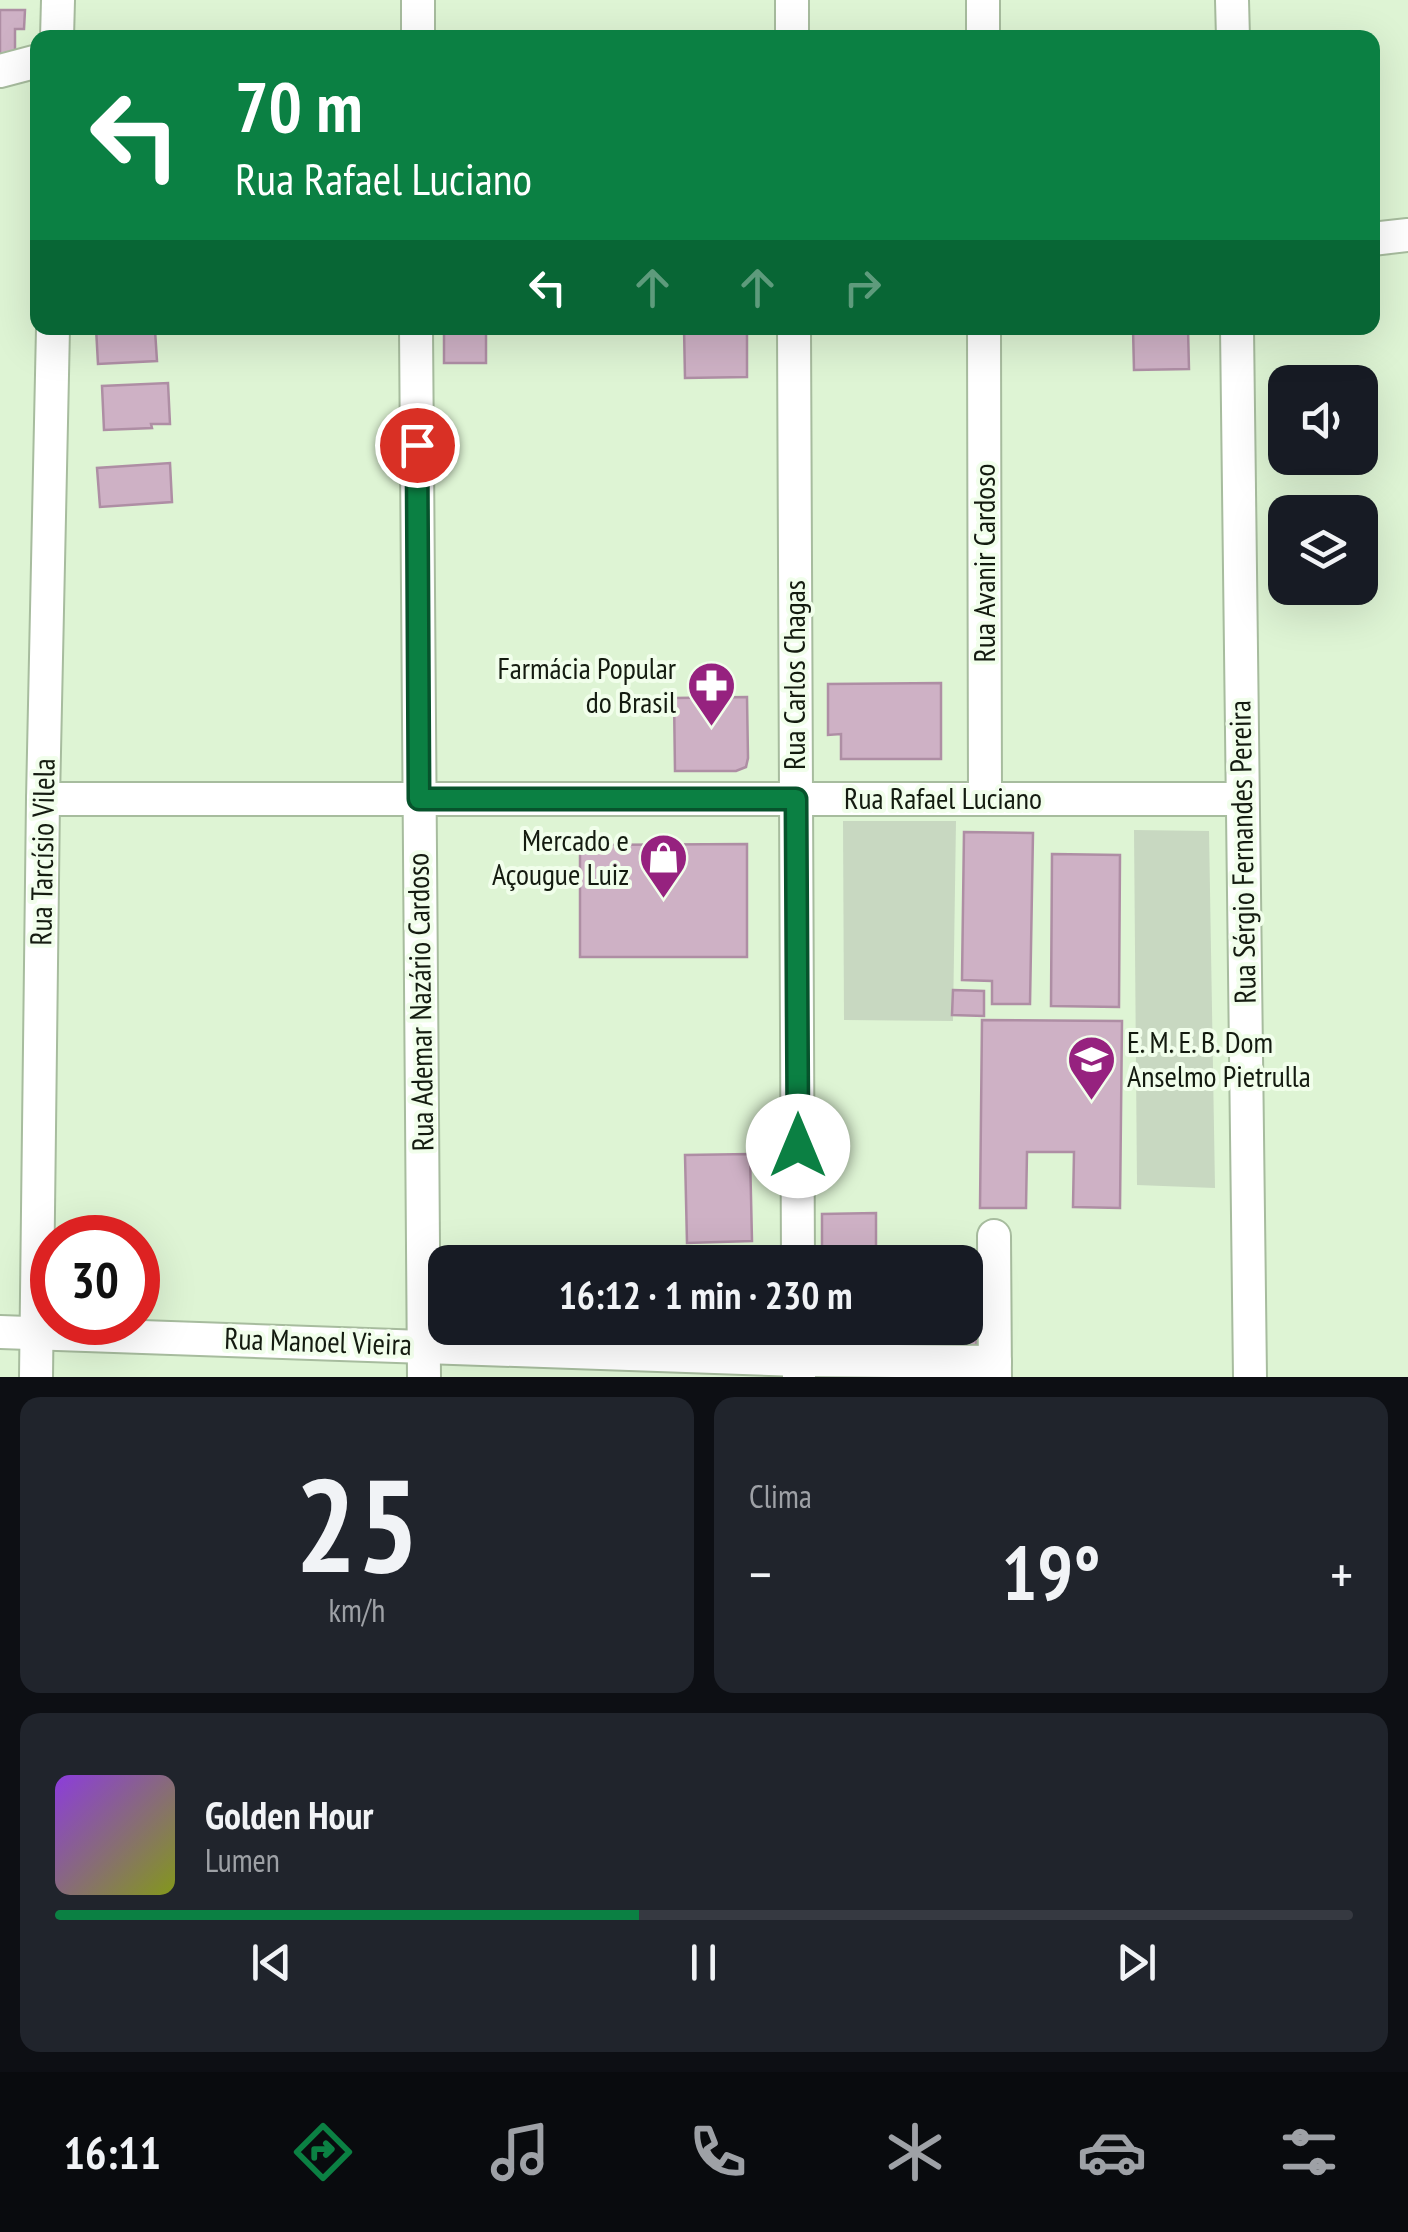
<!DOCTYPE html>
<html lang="pt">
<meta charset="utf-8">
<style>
:root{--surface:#171b24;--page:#20242c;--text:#f1f3f6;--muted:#9ea1a6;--line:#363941;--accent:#0b8043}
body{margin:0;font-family:"PT Sans Narrow",sans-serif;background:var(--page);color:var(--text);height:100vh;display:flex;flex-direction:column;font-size:38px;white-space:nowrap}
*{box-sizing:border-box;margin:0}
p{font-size:32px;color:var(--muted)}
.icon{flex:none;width:55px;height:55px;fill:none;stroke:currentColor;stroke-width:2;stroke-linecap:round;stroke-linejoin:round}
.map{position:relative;height:1377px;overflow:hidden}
.drawer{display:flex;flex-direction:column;gap:20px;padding:20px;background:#0d0f14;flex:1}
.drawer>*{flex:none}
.hud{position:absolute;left:30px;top:30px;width:1350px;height:305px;border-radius:20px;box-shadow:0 10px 40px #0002;background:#0b8043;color:#fff;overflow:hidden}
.tools{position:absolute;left:1268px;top:365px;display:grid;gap:20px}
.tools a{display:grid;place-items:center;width:110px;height:110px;border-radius:20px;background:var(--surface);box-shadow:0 10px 40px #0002;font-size:50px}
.speed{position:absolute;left:30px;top:1215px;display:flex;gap:20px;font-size:50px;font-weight:700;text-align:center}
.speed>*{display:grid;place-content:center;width:130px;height:130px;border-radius:50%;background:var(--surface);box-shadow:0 10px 40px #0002;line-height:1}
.speed .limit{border:15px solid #d22;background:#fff;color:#111}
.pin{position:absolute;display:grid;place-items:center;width:85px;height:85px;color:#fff;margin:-42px;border:5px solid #fff;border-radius:50%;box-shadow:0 2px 10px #0007}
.me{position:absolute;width:110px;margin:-55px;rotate:0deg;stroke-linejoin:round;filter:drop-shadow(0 0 8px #0008)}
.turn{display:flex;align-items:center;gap:35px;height:210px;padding:0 40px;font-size:45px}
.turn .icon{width:130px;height:130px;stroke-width:2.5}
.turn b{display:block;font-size:70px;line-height:85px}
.lanes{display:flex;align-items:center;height:95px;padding:0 40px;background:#0003;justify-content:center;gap:50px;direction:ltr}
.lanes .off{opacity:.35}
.big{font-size:75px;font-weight:600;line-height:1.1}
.drawer .widget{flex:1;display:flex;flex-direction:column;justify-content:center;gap:15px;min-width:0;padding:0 35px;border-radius:20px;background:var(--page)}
.drawer .dial{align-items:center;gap:0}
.dial b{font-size:130px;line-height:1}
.song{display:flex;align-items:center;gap:30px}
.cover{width:120px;height:120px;border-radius:15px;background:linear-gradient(135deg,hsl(270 70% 55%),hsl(70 70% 35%))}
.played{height:10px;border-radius:5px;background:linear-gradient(90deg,var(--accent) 45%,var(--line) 45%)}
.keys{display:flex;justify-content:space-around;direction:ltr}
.heat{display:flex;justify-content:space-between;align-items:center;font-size:55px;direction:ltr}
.drawer .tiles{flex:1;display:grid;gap:20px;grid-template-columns:1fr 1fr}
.widget:last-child{grid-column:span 2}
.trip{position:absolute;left:428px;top:1245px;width:555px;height:100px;border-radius:20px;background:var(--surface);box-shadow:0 10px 40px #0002;font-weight:600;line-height:100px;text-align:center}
.dock{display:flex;height:160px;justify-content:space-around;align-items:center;background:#090b0e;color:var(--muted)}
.dock .icon{width:70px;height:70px}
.dock .on{color:var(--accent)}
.dock b{font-size:45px;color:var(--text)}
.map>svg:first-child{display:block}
.green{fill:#c8d8c1}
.building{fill:#ceb1c5;stroke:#ae8ea4;stroke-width:2.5}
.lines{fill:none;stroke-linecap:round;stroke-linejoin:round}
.street-casing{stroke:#a7bc9e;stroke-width:36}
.street{stroke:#fff;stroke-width:32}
.route-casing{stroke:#07532c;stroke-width:25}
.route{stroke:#0b8043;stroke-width:18}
.labels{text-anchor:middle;stroke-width:8;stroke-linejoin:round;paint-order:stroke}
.street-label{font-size:30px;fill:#141b10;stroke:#f1feeb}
.poi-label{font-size:30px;fill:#141b10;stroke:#f1feeb;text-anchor:end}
</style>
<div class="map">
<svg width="1408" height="1377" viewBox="0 0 1408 1377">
<rect width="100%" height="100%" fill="#def4d4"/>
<!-- green -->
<g class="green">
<polygon points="843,821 956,821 953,1021 844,1020"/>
<polygon points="1134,830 1209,831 1215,1188 1137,1185"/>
</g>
<!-- building -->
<g class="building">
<polygon points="0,10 25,10 24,29 15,29 15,56 0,63"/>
<polygon points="96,328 155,330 157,361 98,364"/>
<rect x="444" y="328" width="42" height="35"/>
<polygon points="684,328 747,328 747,377 685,378"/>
<polygon points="1133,328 1188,328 1189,369 1134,370"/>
<polygon points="168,383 170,424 151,424 152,428 104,430 102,386"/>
<polygon points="170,463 172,502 100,507 97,468"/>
<polygon points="941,683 941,759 841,759 841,734 828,735 828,684"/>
<polygon points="747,697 748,758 746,767 736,771 675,771 674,698"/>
<polygon points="964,832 1033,833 1030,1004 992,1004 992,981 962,980"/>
<polygon points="747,844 747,957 580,957 580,845"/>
<polygon points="1052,854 1120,855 1119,1007 1051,1006"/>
<polygon points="953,990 984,991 984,1016 952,1015"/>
<polygon points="982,1020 1122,1021 1120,1208 1073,1207 1074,1152 1027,1152 1026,1208 980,1208"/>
<polygon points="750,1154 752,1241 687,1243 685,1155"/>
<polygon points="876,1213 876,1262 822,1262 822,1214"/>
<polygon points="965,1269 976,1269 976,1346 812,1347 812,1328 965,1328"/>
</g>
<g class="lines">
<defs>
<g id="street">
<polyline points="792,0 792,38"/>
<polyline points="983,0 983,38"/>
<polyline points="1232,0 1233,38"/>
<polyline points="57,38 58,0"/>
<polyline points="418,38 418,0"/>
<polyline points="0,71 38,61"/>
<polyline points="1372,239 1408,235"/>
<polyline points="416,328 424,1377"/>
<polyline points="794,328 798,1262"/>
<polyline points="984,328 985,799"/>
<polyline points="1237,328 1250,1377"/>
<polyline points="43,799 1242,799"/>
<polyline points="994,1236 995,1377"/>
<polyline points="798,1328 799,1377"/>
<polyline points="0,1332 798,1360 995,1362"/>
<polyline points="36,1377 43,799 53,328"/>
</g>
</defs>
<!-- street casing -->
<use href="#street" class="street-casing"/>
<!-- street -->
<use href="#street" class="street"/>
</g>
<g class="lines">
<defs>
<polyline id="route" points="417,445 419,799 796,799 798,1146"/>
</defs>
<!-- route casing -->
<use href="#route" class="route-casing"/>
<!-- route -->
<use href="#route" class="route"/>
</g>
<!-- icons -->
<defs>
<symbol id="pharmacy-pin" viewBox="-11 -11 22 30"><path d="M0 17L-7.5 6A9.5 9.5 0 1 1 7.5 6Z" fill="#96227f" stroke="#f1feeb"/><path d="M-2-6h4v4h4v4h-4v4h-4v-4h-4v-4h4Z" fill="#fff"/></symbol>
<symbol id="shop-pin" viewBox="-11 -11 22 30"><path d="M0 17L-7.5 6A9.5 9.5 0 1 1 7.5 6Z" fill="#96227f" stroke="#f1feeb"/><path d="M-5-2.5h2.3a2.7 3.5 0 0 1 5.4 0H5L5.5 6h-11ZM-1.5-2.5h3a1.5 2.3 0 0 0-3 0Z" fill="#fff"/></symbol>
<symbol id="school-pin" viewBox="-11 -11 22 30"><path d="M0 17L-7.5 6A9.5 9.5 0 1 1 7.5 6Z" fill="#96227f" stroke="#f1feeb"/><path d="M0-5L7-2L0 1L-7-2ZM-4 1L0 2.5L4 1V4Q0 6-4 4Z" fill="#fff"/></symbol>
</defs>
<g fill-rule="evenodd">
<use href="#pharmacy-pin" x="684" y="658" width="55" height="75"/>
<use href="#shop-pin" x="636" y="830" width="55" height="75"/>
<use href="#school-pin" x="1064" y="1032" width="55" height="75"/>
</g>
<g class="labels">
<!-- street labels -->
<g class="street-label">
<text transform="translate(985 563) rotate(-90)" y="10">Rua Avanir Cardoso</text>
<text transform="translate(795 675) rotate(-90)" y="10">Rua Carlos Chagas</text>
<text x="943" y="809">Rua Rafael Luciano</text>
<text transform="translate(43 852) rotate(-89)" y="10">Rua Tarcísio Vilela</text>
<text transform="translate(1243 852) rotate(-91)" y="10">Rua Sérgio Fernandes Pereira</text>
<text transform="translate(421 1002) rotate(-91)" y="10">Rua Ademar Nazário Cardoso</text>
<text transform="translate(318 1342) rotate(2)" y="10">Rua Manoel Vieira</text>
</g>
<!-- poi labels -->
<g class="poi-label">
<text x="676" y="679">Farmácia Popular<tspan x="676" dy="34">do Brasil</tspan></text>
<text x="629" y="851">Mercado e<tspan x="629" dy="34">Açougue Luiz</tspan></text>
<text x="1127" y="1053" text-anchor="start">E. M. E. B. Dom<tspan x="1127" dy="34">Anselmo Pietrulla</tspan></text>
</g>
</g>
</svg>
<div class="tools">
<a><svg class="icon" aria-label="sound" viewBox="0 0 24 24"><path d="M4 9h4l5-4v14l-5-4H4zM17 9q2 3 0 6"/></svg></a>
<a><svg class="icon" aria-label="layers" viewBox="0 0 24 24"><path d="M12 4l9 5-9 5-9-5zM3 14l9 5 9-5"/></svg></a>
</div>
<div class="speed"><div class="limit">30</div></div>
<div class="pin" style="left:417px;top:445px;background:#d93025"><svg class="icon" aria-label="arrive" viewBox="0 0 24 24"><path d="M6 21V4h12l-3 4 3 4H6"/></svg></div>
<svg class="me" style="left:798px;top:1146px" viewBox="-20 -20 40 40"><circle r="19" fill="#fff"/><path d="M0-13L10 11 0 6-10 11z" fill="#0b8043"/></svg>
<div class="trip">16:12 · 1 min · 230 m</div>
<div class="hud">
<div class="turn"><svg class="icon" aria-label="left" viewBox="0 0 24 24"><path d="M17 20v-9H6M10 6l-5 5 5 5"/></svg><div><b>70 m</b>Rua Rafael Luciano</div></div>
<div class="lanes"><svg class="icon" aria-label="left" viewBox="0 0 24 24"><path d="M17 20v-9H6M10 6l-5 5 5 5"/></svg><svg class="icon off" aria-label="ahead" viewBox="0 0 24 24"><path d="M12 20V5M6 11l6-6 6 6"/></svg><svg class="icon off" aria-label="ahead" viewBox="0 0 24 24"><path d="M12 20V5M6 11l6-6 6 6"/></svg><svg class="icon off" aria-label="right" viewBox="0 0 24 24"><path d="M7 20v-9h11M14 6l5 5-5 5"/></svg></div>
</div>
</div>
<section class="drawer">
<div class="tiles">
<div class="widget dial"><b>25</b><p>km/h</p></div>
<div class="widget"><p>Clima</p>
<div class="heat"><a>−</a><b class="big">19°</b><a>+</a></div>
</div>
<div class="widget">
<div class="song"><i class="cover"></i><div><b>Golden Hour</b><p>Lumen</p></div></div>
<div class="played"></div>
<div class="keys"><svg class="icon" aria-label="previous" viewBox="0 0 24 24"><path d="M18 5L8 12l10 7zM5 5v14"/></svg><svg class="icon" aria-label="pause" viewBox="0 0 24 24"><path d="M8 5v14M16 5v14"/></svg><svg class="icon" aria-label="next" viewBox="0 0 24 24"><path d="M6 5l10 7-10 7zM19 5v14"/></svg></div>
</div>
</div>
</section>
<nav class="dock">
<b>16:11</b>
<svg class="icon on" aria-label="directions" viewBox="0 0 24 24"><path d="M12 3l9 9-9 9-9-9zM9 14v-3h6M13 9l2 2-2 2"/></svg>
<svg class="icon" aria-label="music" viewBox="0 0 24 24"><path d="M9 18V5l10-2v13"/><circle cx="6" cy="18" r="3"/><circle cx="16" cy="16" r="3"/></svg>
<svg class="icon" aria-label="phone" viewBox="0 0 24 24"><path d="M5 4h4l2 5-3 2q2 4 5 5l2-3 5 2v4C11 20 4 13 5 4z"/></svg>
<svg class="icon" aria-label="climate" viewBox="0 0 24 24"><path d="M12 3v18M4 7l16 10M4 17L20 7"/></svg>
<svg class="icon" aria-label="car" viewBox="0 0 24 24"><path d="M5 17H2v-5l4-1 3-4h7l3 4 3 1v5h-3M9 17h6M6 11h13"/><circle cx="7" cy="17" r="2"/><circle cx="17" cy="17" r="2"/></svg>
<svg class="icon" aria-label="filters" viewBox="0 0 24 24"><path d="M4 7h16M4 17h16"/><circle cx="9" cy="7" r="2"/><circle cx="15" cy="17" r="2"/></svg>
</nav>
